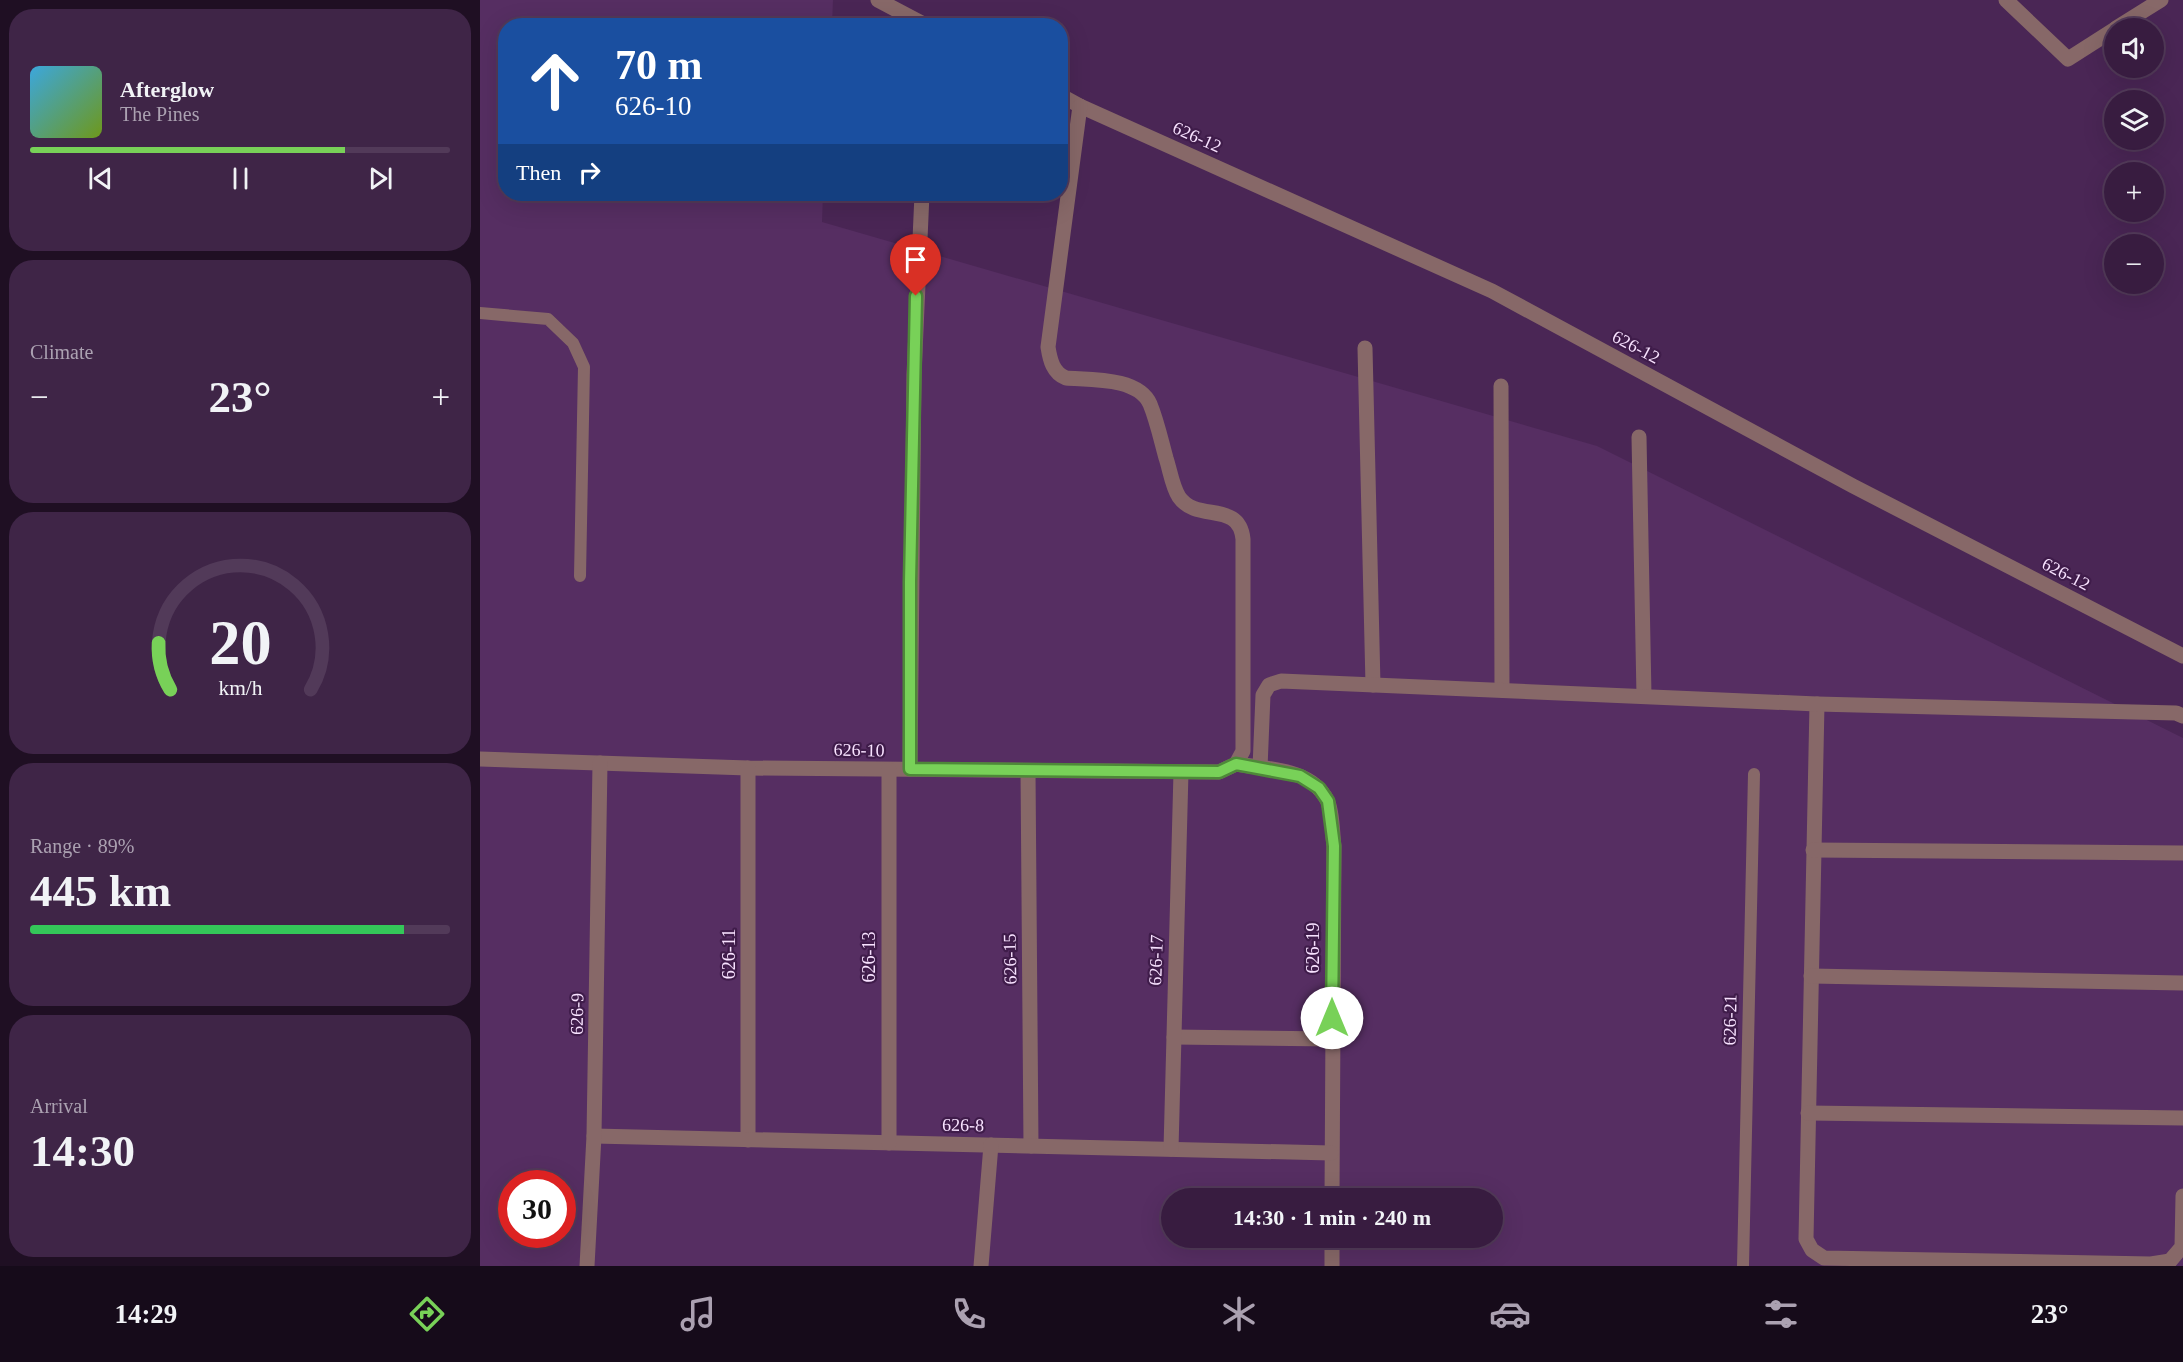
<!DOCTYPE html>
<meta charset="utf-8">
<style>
:root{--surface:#381c40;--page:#3f2547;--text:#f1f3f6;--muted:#aba1b1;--line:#523a59;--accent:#78d158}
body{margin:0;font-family:"Times New Roman",serif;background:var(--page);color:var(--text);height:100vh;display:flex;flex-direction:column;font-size:22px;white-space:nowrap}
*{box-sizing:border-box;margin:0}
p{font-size:20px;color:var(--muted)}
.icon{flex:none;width:33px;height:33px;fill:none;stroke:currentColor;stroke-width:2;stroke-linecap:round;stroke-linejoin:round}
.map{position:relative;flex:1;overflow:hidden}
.side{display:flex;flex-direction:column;gap:9px;padding:9px;background:#1f0f23;width:480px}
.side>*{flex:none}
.guide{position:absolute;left:18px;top:18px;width:570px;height:183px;border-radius:24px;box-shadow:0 6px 24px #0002,0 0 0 2px var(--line);background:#1a4fa0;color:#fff;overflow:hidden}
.buttons{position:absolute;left:1624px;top:18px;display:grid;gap:12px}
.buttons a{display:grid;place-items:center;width:60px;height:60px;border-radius:50%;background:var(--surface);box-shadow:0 6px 24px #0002,0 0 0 2px var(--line);font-size:30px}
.speed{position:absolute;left:18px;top:1170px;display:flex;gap:12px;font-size:30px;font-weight:700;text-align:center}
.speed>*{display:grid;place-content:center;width:78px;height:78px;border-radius:50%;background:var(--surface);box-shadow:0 6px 24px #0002,0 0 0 2px var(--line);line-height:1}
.speed .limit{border:9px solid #d22;background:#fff;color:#111}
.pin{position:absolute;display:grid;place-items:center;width:51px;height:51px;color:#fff;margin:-62px -26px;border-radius:50% 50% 50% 0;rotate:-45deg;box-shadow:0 0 6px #0007}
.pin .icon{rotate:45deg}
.me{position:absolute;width:66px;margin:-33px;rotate:0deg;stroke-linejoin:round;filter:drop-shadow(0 0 4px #0008)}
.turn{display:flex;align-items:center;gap:21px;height:126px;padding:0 18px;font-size:27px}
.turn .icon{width:78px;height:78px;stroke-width:2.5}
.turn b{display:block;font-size:42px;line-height:51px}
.then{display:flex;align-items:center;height:57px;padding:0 18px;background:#0003;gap:12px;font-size:22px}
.big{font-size:45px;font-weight:700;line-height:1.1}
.side .widget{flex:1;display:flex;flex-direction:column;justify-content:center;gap:9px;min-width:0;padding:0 21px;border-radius:24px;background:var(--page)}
.side .dial{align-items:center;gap:0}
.dial svg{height:156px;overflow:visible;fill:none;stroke:var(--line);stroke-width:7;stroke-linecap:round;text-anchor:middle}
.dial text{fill:var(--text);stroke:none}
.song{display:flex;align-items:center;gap:18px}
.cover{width:72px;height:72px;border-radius:9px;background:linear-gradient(135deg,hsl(200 70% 55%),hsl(80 70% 35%))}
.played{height:6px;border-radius:3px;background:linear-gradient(90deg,var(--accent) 75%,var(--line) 75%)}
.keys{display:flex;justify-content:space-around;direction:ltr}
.heat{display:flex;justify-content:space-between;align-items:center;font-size:33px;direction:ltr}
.charge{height:9px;border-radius:4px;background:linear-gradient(90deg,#34c759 89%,var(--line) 0)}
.trip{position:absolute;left:681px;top:1188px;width:342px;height:60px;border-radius:30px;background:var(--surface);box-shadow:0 6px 24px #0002,0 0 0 2px var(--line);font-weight:700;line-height:60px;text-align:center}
.tabs{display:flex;height:96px;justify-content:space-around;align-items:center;background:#160b1a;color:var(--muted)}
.tabs .icon{width:42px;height:42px}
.tabs .current{color:var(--accent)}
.tabs b{font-size:27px;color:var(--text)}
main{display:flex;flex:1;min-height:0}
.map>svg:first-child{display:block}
.built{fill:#562e62;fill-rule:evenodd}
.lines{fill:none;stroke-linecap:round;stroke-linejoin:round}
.service{stroke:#876868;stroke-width:12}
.minor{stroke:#876868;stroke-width:15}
.route-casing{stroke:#4e8839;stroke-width:15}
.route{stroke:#78d158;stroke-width:10}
.labels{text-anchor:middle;stroke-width:4.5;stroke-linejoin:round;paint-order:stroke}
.street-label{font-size:18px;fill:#f8e2ff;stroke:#3f1c4a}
</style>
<main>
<section class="side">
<div class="widget">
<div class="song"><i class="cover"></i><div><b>Afterglow</b><p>The Pines</p></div></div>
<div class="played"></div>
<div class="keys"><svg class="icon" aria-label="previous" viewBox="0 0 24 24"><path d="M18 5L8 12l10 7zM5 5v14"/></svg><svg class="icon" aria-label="pause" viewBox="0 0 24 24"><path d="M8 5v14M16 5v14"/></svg><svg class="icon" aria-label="next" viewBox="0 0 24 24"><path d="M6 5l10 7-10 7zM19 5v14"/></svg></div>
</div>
<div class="widget"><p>Climate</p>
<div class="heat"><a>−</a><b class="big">23°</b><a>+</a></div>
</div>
<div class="widget dial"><svg viewBox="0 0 100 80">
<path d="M14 69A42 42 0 1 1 86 69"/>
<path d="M14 69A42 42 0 0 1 8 45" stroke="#78d158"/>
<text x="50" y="56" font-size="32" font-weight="700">20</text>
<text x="50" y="72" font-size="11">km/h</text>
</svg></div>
<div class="widget"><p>Range · 89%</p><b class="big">445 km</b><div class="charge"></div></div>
<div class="widget"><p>Arrival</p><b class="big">14:30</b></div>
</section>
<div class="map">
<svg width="1703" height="1266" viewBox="0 0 1703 1266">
<rect width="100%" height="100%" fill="#4a2655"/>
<!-- built -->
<path class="built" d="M0,0H353L352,25L26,26V194H343L342,222L1117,446L1703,738V1266H0ZM32,1184H82V1234H32ZM692,1198H1012V1238H692Z"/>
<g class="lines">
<!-- service -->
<g class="service">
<polyline points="0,313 68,319 93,343 104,367 100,576"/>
<polyline points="1263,1266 1274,774"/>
</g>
<!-- minor -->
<g class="minor">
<polyline points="398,0 447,26"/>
<polyline points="1526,0 1588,59 1635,29"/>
<polyline points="1636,28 1681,0"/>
<polyline points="580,95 600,106 1012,291 1373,486 1703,656"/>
<polyline points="885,348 893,685"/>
<polyline points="1021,386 1022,690"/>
<polyline points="1159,437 1164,696"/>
<polyline points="1337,704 1326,1239 1332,1250 1344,1258 1671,1264 1690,1261 1702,1247 1703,1196"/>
<path d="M0,759L268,768L739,772L756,764L763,751V539C759,500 717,523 699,497C692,486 690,470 686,458C681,440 677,421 670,404C658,377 610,380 586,378C573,373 570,360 568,347L600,106"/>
<path d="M756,764C786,769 831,768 847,800C853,812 852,832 854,846L852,1198"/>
<polyline points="268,768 268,1140"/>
<polyline points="780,768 783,695 789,685 801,681 1337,704 1696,713 1703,716"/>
<polyline points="430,769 434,375 442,194"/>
<polyline points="548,771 551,1146"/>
<polyline points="1333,850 1703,853"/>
<polyline points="1331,976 1703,983"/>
<polyline points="694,1037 852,1039"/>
<polyline points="1328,1113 1703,1118"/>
<polyline points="114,1136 851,1153"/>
<polyline points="409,1143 409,770"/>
<polyline points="691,1149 701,772"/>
<polyline points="852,1238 852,1266"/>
<polyline points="107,1266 114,1136 120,763"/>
<polyline points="501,1266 511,1145"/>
</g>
</g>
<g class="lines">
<defs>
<polyline id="route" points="436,296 430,582 430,769 739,772 756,764 820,776 839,788 848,801 854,846 852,1018"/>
</defs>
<!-- route casing -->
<use href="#route" class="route-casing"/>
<!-- route -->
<use href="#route" class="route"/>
</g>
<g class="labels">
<!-- street labels -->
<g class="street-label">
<text transform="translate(717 137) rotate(24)" y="6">626-12</text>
<text transform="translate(1156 347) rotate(28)" y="6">626-12</text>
<text transform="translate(1586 574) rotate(27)" y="6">626-12</text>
<text transform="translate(379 750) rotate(1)" y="6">626-10</text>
<text transform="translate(833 948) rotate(-90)" y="6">626-19</text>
<text transform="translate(249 954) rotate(-90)" y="6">626-11</text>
<text transform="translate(389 957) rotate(-90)" y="6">626-13</text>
<text transform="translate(530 959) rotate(-91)" y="6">626-15</text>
<text transform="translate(676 960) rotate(-88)" y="6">626-17</text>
<text transform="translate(97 1014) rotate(-89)" y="6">626-9</text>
<text transform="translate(1250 1020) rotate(-89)" y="6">626-21</text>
<text transform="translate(483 1125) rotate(1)" y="6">626-8</text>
</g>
</g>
</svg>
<div class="buttons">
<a><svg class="icon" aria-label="sound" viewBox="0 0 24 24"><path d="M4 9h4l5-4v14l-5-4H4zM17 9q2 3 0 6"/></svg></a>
<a><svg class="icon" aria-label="layers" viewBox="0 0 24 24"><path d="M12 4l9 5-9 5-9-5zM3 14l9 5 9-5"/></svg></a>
<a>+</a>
<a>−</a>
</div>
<div class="speed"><div class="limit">30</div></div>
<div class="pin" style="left:436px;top:296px;background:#d93025"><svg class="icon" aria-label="arrive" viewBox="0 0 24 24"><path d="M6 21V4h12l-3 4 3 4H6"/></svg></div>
<svg class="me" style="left:852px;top:1018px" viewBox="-20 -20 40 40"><circle r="19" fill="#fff"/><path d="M0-13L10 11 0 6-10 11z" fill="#78d158"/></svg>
<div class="trip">14:30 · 1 min · 240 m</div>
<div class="guide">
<div class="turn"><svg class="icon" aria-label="ahead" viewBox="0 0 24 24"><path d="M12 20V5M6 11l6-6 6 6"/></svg><div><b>70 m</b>626-10</div></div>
<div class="then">Then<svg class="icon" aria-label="right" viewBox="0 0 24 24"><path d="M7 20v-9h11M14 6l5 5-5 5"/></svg></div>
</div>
</div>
</main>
<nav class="tabs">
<b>14:29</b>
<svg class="icon current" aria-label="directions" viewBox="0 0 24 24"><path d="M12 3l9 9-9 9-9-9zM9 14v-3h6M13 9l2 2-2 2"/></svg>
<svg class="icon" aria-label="music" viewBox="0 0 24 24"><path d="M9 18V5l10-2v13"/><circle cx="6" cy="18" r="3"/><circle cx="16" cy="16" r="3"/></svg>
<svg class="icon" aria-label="phone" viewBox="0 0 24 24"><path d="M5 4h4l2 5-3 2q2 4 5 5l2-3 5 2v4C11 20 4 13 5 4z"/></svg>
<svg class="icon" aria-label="climate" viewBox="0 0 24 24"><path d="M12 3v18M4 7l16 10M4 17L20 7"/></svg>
<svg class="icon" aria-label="car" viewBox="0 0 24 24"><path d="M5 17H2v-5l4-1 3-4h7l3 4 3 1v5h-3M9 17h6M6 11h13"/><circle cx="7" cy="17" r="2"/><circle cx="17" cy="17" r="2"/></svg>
<svg class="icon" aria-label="filters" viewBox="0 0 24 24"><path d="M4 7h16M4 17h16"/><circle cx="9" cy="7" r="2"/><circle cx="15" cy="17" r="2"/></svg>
<b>23°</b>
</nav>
